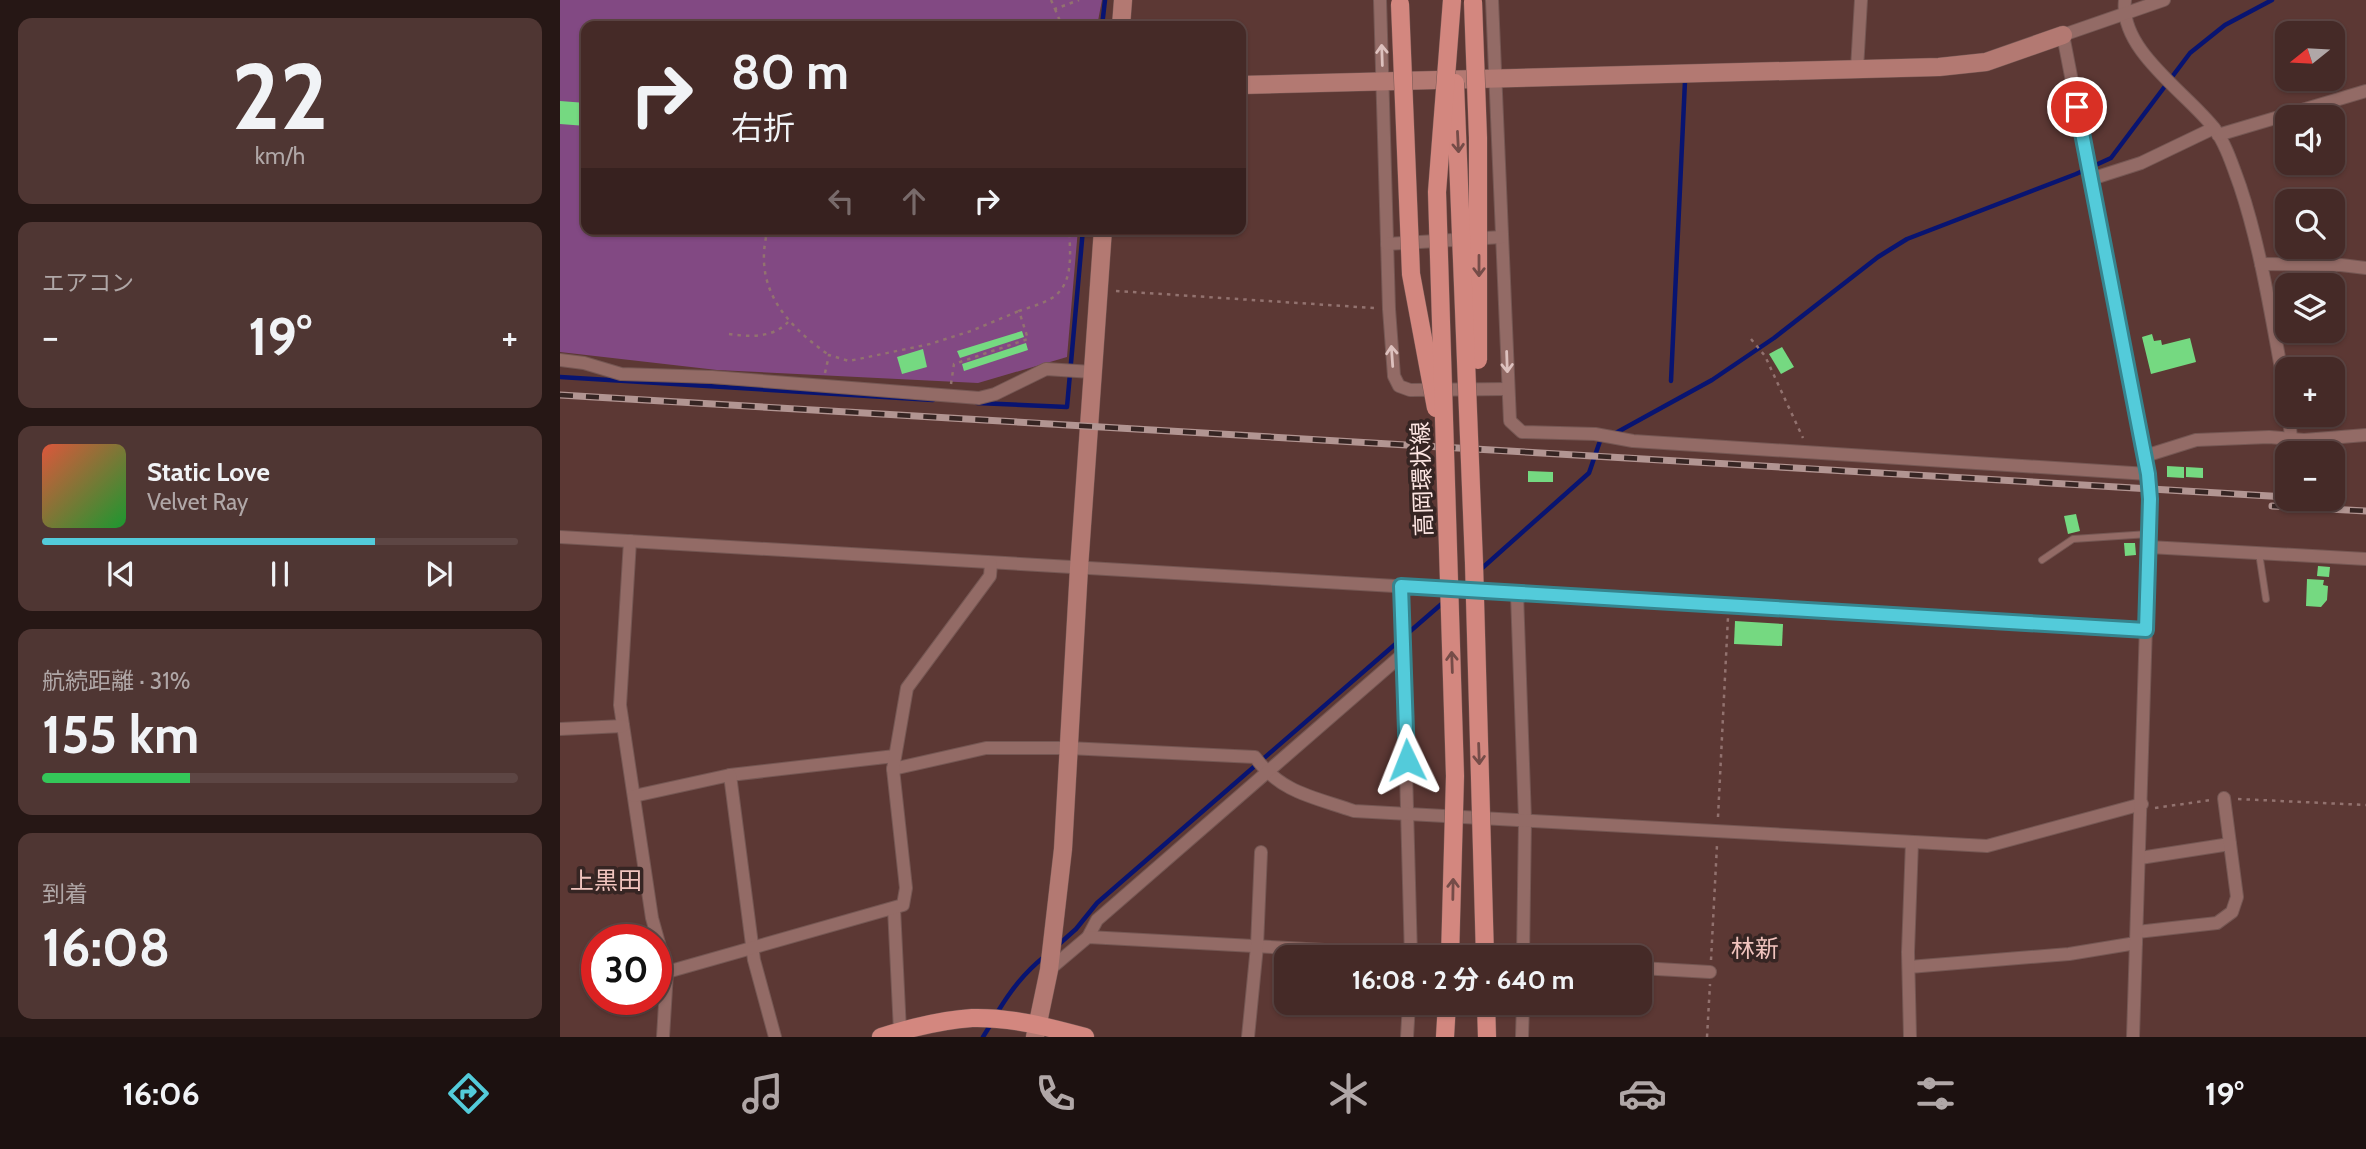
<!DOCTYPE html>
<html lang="ja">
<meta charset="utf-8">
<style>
:root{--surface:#452a27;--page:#4f3633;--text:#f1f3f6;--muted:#b0a7a7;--line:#5d4644;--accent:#53cbda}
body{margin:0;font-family:Cabin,"Noto Sans JP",sans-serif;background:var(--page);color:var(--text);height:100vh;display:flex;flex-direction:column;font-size:26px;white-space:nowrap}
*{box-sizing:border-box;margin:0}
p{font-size:23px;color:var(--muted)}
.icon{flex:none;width:38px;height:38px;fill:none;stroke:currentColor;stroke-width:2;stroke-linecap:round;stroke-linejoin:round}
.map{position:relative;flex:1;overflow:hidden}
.side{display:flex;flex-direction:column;gap:18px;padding:18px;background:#261715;width:560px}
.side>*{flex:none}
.top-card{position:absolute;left:21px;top:21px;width:665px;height:214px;border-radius:14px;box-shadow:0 2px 5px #0004,0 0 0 2px var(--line);background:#452a27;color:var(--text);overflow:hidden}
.needle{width:46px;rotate:252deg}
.controls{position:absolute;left:1715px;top:21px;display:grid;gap:14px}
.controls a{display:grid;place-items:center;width:70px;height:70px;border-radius:14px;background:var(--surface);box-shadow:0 2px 5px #0004,0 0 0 2px var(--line);font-size:35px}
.speed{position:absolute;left:21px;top:924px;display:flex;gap:14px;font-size:35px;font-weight:700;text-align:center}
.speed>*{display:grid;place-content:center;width:91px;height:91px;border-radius:50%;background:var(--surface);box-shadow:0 2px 5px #0004,0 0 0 2px var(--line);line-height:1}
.speed .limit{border:10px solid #d22;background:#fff;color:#111}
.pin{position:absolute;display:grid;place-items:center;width:60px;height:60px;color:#fff;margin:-30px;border:4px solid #fff;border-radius:50%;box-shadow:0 2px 7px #0007}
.me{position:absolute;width:77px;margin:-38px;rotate:358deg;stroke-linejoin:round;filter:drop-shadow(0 0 5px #0008)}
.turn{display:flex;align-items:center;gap:24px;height:147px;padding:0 35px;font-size:32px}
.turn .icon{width:91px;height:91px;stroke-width:2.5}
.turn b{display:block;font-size:49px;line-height:60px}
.lanes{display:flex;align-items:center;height:66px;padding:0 35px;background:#0003;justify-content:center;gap:35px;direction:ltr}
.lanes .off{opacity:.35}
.big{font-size:52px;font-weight:700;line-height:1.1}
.side .tile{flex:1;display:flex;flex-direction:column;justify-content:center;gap:10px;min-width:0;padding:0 24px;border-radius:14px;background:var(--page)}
.side .dial{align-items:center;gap:0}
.dial b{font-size:91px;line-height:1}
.song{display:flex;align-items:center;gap:21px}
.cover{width:84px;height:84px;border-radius:10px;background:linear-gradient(135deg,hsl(10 70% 55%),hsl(130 70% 35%))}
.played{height:7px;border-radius:4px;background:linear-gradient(90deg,var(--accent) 70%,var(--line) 70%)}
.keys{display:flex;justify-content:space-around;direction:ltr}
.heat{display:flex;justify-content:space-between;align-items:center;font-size:38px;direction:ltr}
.charge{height:10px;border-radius:5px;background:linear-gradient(90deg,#34c759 31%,var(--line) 0)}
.trip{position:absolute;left:714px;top:945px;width:378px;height:70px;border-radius:14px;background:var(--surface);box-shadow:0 2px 5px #0004,0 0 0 2px var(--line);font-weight:700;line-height:70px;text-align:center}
.tabs{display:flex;height:112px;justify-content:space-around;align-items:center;background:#1c1110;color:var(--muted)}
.tabs .icon{width:49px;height:49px}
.tabs .selected{color:var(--accent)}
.tabs b{font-size:32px;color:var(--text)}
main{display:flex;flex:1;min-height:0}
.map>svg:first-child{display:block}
.green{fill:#824983}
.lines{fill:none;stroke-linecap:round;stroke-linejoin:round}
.stream{stroke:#081471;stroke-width:4.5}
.building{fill:#75d981}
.lane-casing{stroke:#755753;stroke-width:8}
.street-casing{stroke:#755753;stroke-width:14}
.secondary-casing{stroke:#755753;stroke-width:19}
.primary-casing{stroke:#755753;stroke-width:19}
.path{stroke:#92726f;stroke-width:2.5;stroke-dasharray:3.5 5;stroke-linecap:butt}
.lane{stroke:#936b66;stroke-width:6}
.street{stroke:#936b66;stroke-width:12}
.secondary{stroke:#b37972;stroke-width:18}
.primary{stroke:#d3877f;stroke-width:18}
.rail-casing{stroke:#b29592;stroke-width:7}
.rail{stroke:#362523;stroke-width:4.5;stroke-dasharray:13;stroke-linecap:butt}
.primary-bridge-casing{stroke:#755753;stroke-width:19;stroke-linecap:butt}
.primary-bridge{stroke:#d3877f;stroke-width:18}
.oneway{stroke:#ddc1be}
.oneway2{stroke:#754c48}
.route-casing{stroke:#36848e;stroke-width:18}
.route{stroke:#53cbda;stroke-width:12}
.labels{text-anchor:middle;stroke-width:7;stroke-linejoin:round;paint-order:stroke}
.street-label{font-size:23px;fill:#fde6e3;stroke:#362523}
.neighbourhood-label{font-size:24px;fill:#f1c4be;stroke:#362523}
</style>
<main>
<section class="side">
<div class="tile dial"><b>22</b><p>km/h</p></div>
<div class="tile"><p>エアコン</p>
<div class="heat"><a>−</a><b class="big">19°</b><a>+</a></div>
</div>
<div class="tile">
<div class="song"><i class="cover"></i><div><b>Static Love</b><p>Velvet Ray</p></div></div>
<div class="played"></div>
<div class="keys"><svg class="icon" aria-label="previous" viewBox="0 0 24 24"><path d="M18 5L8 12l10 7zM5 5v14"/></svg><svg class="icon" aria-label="pause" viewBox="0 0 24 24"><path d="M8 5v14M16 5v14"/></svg><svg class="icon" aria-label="next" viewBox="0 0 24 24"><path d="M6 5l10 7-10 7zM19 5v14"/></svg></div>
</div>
<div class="tile"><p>航続距離 · 31%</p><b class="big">155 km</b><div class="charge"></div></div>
<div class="tile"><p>到着</p><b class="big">16:08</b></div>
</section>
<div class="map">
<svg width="1806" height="1037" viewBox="0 0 1806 1037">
<rect width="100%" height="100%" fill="#5c3834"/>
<!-- green -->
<polygon class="green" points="0,0 542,0 537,26 26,26 26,229 518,229 507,357 418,383 157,370 0,352"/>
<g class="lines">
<!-- stream -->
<g class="stream">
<polyline points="542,26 545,0"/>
<polyline points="0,377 373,400"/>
<polyline points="1111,381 1125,81"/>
<polyline points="417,403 507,407 523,229"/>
<polyline points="1052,435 1152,380 1214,338 1318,257 1347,239 1516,174 1551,158 1630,53 1665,25 1712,0"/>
<polyline points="920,570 1029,473 1040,441 1044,439"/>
<polyline points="497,946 516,929 537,903 885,601"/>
<path d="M437,1013C451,990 464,973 485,956"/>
<polyline points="423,1037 431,1024"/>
</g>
</g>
<!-- building -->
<g class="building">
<polygon points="0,101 26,103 26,126 0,124"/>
<polygon points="462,331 464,337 400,358 397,351"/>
<polygon points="1592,334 1594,341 1601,340 1602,345 1630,338 1636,362 1591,374 1582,337"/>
<polygon points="466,343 468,350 404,371 402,364"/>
<polygon points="1222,347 1234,367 1221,374 1209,354"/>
<polygon points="363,349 367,367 342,374 337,357"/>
<polygon points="1607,466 1624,467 1624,478 1607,477"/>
<polygon points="1626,467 1643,468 1643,478 1626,477"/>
<polygon points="968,471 993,472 993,482 968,482"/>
<polygon points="1516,514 1520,531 1508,534 1504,516"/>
<polygon points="1564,543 1575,543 1576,555 1565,556"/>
<polygon points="1758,566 1770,567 1769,577 1757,576"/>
<polygon points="1747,579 1764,580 1763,585 1768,586 1767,600 1761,607 1746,606"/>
<polygon points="1175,621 1223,624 1222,646 1174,644"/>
</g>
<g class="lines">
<defs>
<g id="lane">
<polyline points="1699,553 1706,599"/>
<polyline points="1482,560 1513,539 1589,534"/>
</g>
<g id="street">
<polyline points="820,0 829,309 834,376 839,386 850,390 948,389"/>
<polyline points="932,0 950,421 962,432 1035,434 1073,441 1588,474"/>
<path d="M1565,0C1559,50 1626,92 1654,128C1666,144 1673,167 1680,186C1703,255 1713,329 1727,400"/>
<polyline points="1297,69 1301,0"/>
<polyline points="1658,135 1806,91"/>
<polyline points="1531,179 1581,163 1654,128"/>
<polyline points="827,244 942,237"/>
<polyline points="1701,264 1781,265 1806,268"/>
<polyline points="0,360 24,363 61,374 152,377 419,398 435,394 486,369 532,372"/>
<polyline points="1729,415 1731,439"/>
<polyline points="1585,456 1636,440 1709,437 1744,440 1806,435"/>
<path d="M0,537C529,572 1058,598 1586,630"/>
<polyline points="70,541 60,705 92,918 107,972 103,1037"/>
<polyline points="1589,547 1806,559"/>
<polyline points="841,586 851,957"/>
<polyline points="957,594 965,820 963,957"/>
<polyline points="0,729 63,726"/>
<path d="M333,769L426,748H508L695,757C721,793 754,797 794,811L1427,846L1582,804"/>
<polyline points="170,775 335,756"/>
<polyline points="74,796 170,775 194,960 215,1037"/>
<polyline points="1580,858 1670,844"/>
<polyline points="334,908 340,1031"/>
<polyline points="1577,932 1657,923 1672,912 1677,897 1664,798"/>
<polyline points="528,937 537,920 843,654"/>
<polyline points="1349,967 1509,954 1576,943"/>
<polyline points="1080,968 1150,972"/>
<polyline points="489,970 528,937 893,957"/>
<polyline points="107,972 343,905 346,888 333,769 347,688 430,576 431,564"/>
<polyline points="688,1037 697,946 701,852"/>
<polyline points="847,1037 849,1003"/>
<polyline points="962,1037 963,1003"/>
<polyline points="1350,1037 1348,952 1352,842"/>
<polyline points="1573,1037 1590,499 1585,456 1503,35 1604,0"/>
</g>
<g id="secondary">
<polyline points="561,26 563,0"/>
<polyline points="681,85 1379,67 1426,62 1503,35"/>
<polyline points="475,1037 489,970 503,849 519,568 543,229"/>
</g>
<g id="primary">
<polyline points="926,1003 927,1037"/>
<path d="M321,1037C350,1028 382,1020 412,1018C451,1017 488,1027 525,1037"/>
<polyline points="885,1037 887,1003"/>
</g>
</defs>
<!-- lane casing -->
<use href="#lane" class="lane-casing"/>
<!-- street casing -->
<use href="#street" class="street-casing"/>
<!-- secondary casing -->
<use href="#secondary" class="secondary-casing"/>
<!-- primary casing -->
<use href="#primary" class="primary-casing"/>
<!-- path -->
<g class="path">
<polyline points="491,0 495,9 519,0"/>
<polyline points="495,9 502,26"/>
<path d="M208,229C192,287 225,324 269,355"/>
<polyline points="556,291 814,308"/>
<path d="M169,334C190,337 213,338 228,322"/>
<polyline points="1191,339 1205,356 1243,438"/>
<polyline points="265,373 269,355 289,361 370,344 411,331 459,311"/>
<path d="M391,384L394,364L468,339L459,311C470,307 487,303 496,295C514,280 510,250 509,229"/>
<polyline points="1678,799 1806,805"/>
<polyline points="1595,808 1651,800"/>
<polyline points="1158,817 1168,617"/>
<polyline points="1151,960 1157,845"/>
<polyline points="1147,1037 1150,984"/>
</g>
<!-- lane -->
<use href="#lane" class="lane"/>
<!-- street -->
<use href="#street" class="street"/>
<!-- secondary -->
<use href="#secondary" class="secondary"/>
<!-- primary -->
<use href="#primary" class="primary"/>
<defs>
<g id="rail">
<polyline points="0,395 1727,497"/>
<polyline points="1712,506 1806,511"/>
</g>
</defs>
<!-- rail casing -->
<use href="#rail" class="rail-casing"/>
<!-- rail -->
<use href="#rail" class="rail"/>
<defs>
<g id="primary-bridge">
<polyline points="913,2 918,138 918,360"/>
<polyline points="840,4 851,274 876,408"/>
<polyline points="895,83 914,563 925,957"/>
<polyline points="890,957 895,776 877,192 892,0"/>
</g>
</defs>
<!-- primary-bridge casing -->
<use href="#primary-bridge" class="primary-bridge-casing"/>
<!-- primary-bridge -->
<use href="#primary-bridge" class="primary-bridge"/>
</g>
<!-- one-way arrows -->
<defs><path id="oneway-shaft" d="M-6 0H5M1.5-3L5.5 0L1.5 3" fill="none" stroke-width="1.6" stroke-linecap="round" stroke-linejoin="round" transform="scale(1.75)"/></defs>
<g class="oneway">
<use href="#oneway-shaft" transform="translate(822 55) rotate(-92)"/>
<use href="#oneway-shaft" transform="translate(832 356) rotate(-94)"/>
<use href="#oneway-shaft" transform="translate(947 362) rotate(88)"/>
</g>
<g class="oneway2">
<use href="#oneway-shaft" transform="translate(898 142) rotate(87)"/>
<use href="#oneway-shaft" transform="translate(919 266) rotate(90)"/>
<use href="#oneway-shaft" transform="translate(892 662) rotate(-92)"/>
<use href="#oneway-shaft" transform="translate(919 754) rotate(88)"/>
<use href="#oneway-shaft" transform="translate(893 889) rotate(-89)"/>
</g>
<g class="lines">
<defs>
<polyline id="route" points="847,760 841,586 1586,630 1590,499 1588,474 1517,107"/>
</defs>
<!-- route casing -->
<use href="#route" class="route-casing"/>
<!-- route -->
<use href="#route" class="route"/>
</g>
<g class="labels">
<!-- street labels -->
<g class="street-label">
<text transform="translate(862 479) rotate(-92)" y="8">高岡環状線</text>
</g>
<!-- neighbourhood labels -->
<g class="neighbourhood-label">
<text x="46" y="889">上黒田</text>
<text x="1195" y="957">林新</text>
</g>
</g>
</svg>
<div class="controls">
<a><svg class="needle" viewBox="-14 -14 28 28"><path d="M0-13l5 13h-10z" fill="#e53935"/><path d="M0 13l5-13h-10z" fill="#b0a7a7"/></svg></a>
<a><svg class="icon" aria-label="sound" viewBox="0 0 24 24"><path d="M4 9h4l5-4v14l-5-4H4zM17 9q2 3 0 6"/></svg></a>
<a><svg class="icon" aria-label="search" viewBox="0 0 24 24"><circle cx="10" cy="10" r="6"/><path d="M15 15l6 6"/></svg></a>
<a><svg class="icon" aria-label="layers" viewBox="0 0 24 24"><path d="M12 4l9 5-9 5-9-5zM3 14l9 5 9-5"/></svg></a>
<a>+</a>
<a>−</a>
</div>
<div class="speed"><div class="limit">30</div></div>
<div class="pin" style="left:1517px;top:107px;background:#d93025"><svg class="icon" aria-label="arrive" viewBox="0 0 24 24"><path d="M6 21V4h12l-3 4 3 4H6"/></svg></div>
<svg class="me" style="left:847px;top:760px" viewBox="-20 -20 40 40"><path d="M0-17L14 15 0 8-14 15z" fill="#53cbda" stroke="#fff" stroke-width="4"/></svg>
<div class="trip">16:08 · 2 分 · 640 m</div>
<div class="top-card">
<div class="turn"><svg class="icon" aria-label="right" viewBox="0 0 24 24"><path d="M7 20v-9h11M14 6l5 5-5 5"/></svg><div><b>80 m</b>右折</div></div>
<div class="lanes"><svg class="icon off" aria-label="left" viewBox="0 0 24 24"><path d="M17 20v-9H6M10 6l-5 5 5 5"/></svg><svg class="icon off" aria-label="ahead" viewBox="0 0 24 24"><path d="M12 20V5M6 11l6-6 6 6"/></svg><svg class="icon" aria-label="right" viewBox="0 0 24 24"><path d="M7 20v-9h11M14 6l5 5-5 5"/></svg></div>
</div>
</div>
</main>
<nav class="tabs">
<b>16:06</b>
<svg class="icon selected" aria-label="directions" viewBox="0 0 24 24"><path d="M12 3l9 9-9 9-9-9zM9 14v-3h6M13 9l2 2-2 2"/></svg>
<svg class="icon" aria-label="music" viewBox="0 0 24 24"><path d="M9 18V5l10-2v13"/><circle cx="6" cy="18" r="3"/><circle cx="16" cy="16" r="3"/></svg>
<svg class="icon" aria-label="phone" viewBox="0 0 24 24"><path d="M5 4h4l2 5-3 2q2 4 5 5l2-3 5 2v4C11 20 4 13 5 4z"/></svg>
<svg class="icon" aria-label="climate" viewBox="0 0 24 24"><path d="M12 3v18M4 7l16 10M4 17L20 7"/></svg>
<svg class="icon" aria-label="car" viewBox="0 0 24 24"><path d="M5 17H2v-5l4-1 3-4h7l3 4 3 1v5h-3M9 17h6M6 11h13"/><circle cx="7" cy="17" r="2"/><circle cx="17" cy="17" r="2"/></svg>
<svg class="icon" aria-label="filters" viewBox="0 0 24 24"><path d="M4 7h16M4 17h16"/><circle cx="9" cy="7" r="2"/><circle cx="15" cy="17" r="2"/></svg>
<b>19°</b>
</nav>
